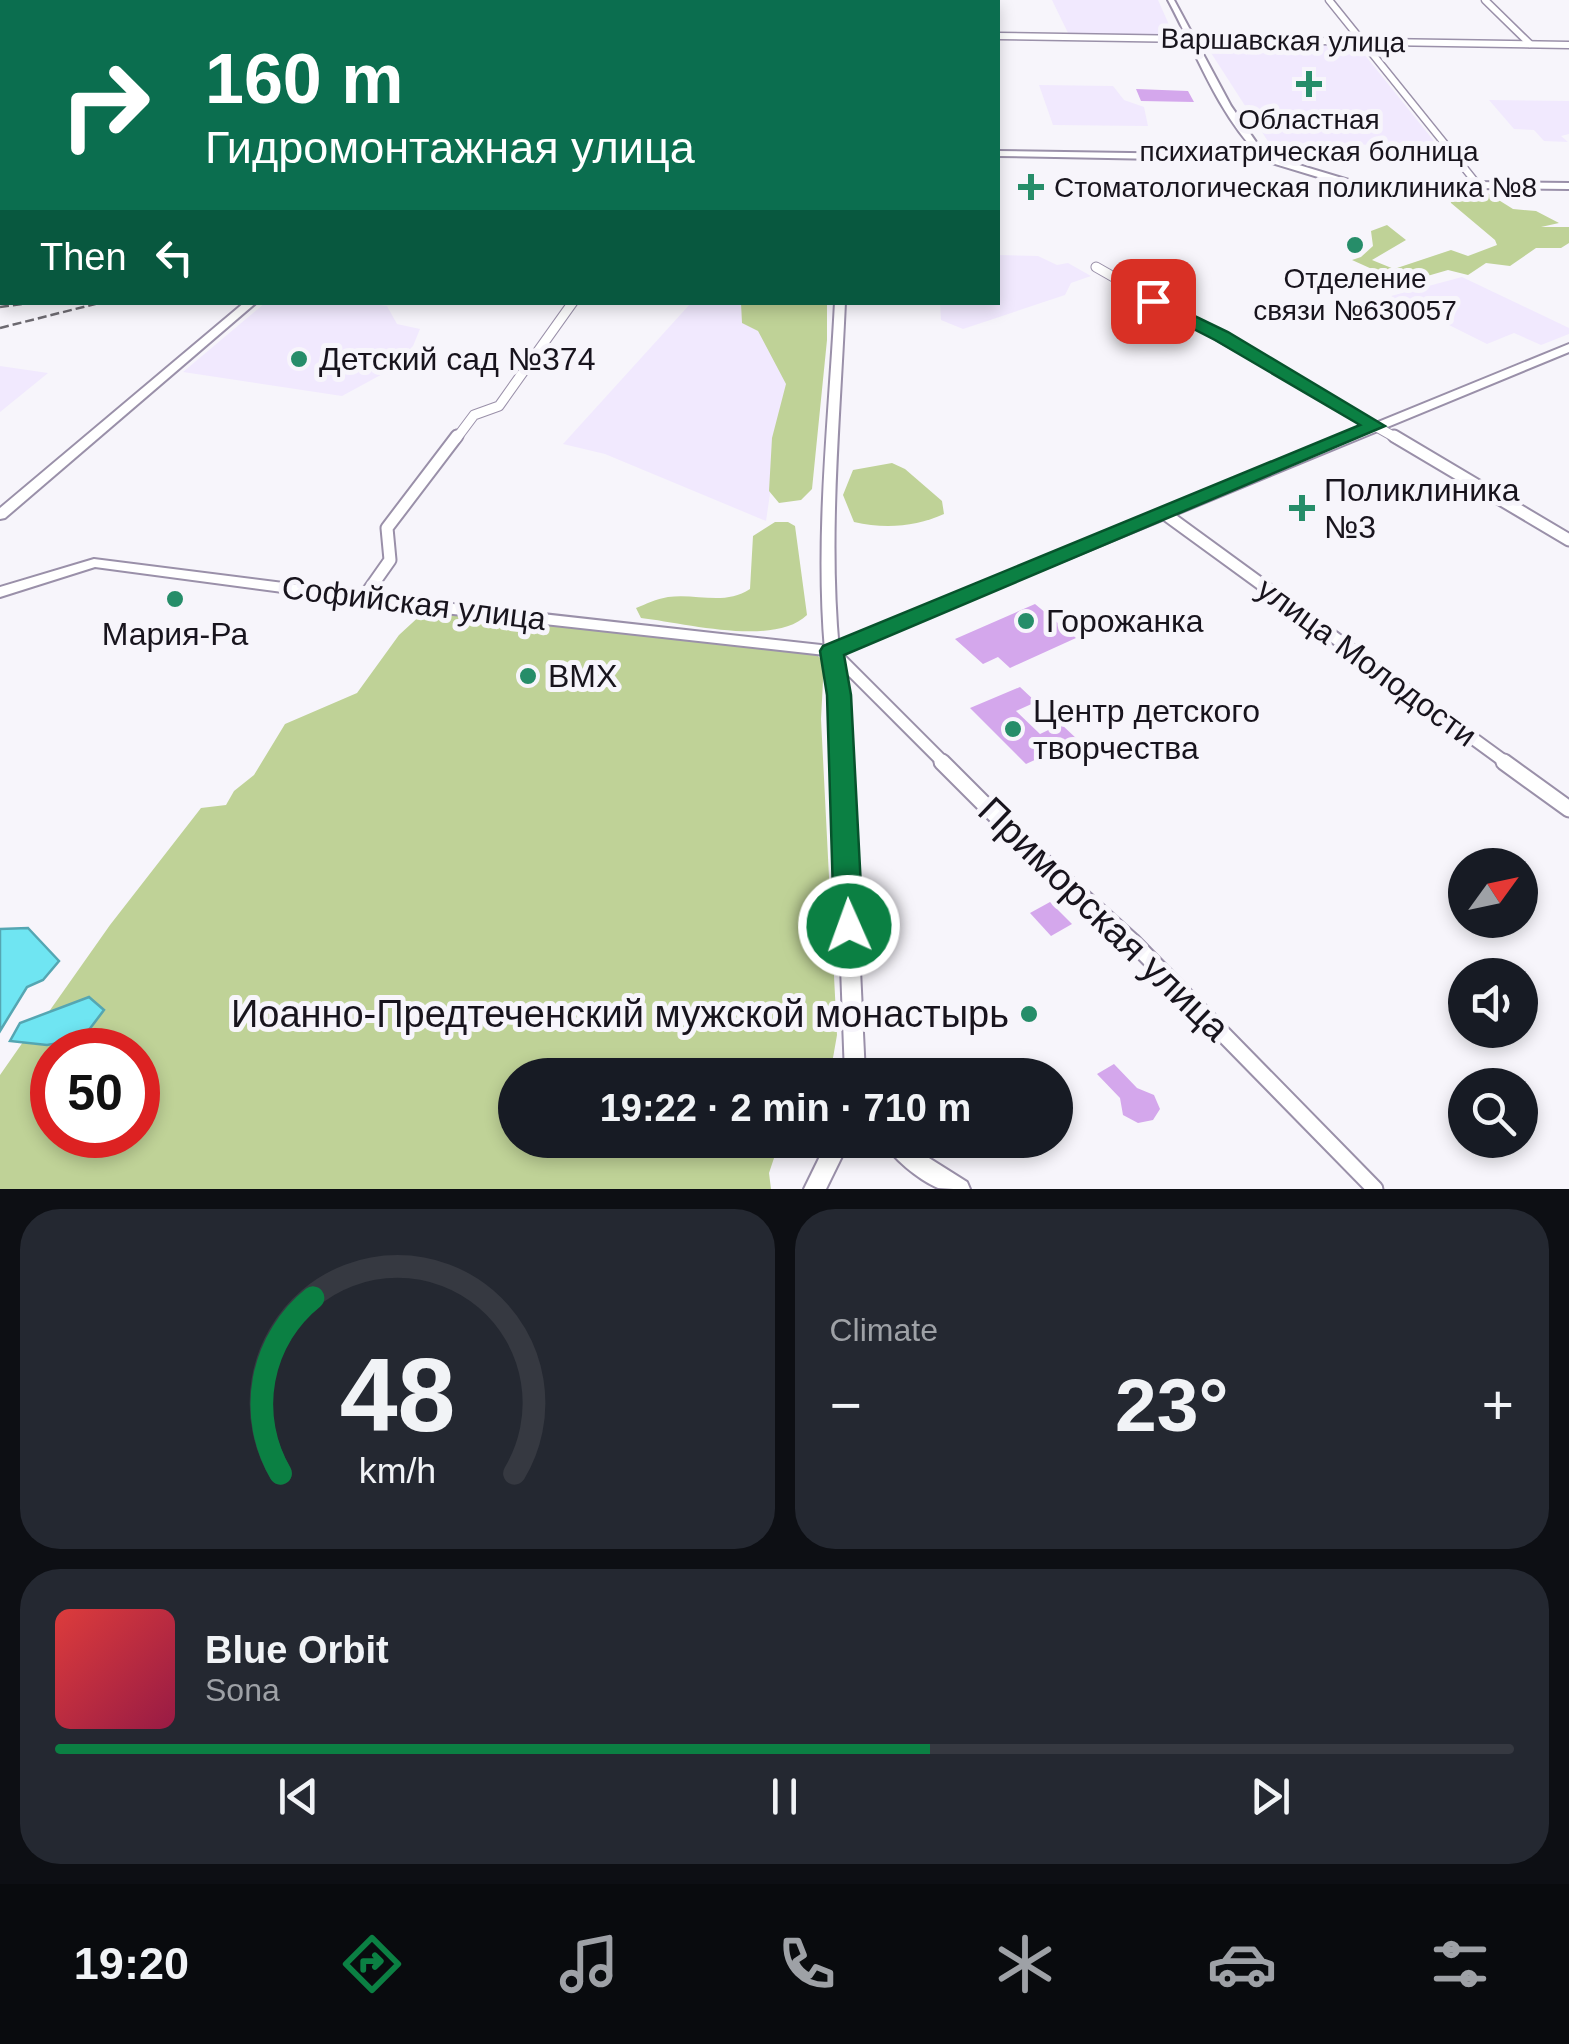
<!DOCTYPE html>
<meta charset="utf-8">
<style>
:root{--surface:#171b24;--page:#242831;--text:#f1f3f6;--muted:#9ea1a6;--line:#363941;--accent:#0b8043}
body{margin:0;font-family:Helvetica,sans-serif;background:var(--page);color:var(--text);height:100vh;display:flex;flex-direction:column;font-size:38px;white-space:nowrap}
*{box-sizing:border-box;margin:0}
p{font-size:32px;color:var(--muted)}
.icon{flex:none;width:55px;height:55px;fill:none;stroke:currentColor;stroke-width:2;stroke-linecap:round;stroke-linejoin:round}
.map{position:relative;height:1189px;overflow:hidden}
.side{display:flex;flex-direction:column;gap:20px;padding:20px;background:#0d0f14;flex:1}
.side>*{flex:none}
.top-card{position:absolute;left:0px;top:0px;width:1000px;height:305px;box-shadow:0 5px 15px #0003;background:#0b6e4f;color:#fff;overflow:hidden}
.needle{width:65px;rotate:57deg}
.controls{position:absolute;left:1448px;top:848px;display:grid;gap:20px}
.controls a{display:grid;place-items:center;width:90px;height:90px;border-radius:50%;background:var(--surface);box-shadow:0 5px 15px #0003;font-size:50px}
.speed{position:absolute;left:30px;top:1028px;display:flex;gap:20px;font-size:50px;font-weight:700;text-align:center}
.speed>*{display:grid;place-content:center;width:130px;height:130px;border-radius:50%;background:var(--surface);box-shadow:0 5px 15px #0003;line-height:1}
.speed .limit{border:15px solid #d22;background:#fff;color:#111}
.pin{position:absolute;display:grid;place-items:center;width:85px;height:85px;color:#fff;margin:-42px;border-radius:20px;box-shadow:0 5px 15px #0006}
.me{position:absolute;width:110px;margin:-55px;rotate:358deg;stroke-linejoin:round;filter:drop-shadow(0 0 8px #0008)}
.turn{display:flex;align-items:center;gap:35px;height:210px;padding:0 40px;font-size:45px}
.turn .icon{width:130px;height:130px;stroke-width:2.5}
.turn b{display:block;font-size:70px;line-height:85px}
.then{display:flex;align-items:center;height:95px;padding:0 40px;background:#0003;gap:20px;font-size:38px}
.big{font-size:75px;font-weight:700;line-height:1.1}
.side .tile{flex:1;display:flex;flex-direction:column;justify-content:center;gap:15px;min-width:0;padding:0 35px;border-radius:40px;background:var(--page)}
.side .dial{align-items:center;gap:0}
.dial svg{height:260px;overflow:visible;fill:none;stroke:var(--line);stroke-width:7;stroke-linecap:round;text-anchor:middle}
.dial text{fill:var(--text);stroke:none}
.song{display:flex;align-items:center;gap:30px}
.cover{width:120px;height:120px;border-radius:15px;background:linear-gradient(135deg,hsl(0 70% 55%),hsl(340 70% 35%))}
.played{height:10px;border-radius:5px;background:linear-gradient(90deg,var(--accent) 60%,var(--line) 60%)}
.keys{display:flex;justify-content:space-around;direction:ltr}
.heat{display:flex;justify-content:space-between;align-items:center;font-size:55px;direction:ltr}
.side .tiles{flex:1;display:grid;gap:20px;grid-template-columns:1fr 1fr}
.tile:last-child{grid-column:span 2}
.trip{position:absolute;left:498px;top:1058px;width:575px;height:100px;border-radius:50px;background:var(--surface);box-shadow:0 5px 15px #0003;font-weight:700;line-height:100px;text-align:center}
.menu{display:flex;height:160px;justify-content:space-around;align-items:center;background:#090b0e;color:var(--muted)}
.menu .icon{width:70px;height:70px}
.menu .selected{color:var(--accent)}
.menu b{font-size:45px;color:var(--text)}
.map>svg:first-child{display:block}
.built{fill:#f1e9fe}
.green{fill:#bfd297;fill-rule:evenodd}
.water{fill:#6fe5f2;stroke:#55a6b2;stroke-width:2.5}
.building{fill:#d4a7ec}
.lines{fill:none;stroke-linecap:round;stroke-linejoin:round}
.minor-far3-casing{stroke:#9a90a9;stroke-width:9}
.minor-far2-casing{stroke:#9a90a9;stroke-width:11}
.minor-far1-casing{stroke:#9a90a9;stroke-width:15}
.minor-casing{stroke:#9a90a9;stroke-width:19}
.tertiary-casing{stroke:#9a90a9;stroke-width:4}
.secondary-casing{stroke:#9a90a9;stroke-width:4}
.minor-far3{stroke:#fff;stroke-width:6}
.minor-far2{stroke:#fff;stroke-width:9}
.minor-far1{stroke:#fff;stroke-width:11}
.minor{stroke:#fff;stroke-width:15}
.tertiary{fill:#fff;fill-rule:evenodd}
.secondary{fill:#fff;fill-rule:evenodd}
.rail{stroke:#6d6a71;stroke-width:2.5;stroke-dasharray:9 4;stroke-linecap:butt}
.route{fill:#0b8043;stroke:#07532c;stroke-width:2.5}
.poi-dot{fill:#268d69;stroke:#f7f5fb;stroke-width:4}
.labels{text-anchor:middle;stroke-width:10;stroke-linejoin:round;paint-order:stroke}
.far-street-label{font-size:28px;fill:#18141d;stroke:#f7f5fb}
.far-poi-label{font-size:28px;fill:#18141d;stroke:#f7f5fb}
.poi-label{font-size:32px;fill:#18141d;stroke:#f7f5fb;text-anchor:start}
.street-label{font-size:32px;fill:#18141d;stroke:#f7f5fb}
.near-street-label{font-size:38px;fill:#18141d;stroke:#f7f5fb}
.near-poi-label{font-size:38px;fill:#18141d;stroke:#f7f5fb;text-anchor:end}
</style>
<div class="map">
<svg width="1569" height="1189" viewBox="0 0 1569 1189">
<rect width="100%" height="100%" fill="#f7f5fb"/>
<!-- built -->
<g class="built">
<polygon points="1052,0 1158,0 1174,36 1069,35"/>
<polygon points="1204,42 1356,44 1438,146 1269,143"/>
<polygon points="1039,85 1113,86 1124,100 1144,107 1148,126 1053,125"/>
<polygon points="1489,100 1569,101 1569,134 1561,136 1568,142 1544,141 1534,130 1514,129"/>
<polygon points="998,255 1038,256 1057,265 1068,263 1091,276 1071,283 1065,295 963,329 941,320 940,303 998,302"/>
<polygon points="1462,277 1569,328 1569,334 1541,345 1514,333 1487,344 1391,296"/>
<polygon points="364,303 387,306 397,324 420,329 413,346 388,371 342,396 183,372 265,303"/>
<polygon points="691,303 748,303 787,379 766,521 605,454 563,444"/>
<polygon points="0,366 48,373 0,412"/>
</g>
<!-- green -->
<g class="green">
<polygon points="1460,186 1481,189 1513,209 1536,211 1559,223 1541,227 1569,227 1569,243 1561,248 1536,248 1510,266 1486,263 1468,275 1448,270 1403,283 1352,260 1361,257 1373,246 1371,231 1387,225 1406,240 1372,260 1394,269 1451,250 1468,256 1497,245 1495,240 1451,203 1448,187"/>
<polygon points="741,303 827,303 827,340 812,489 801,500 779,503 769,491 772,438 786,384 758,331 742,323"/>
<path d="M892,463L905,469L942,501L944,514C916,527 884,529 854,522L843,495L853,470Z"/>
<path d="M775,522H788L795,526L807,615C774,647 685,623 641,618L636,608C646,604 656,599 668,597C697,593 724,606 750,589L753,536Z"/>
<path d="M445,610L816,654L824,662L821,719L837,1035L830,1075H515V1140H780L769,1173L771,1189H0V1075L23,1042L47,1045L82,1039L103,1010L89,997L48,1013L110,925L201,808L226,805L234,791L254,775L285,724L357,693L399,635L424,612ZM52,1050H138V1135H52Z"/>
</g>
<!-- water -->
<g class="water">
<polygon points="28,928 59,961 43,980 27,987 0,1031 0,929"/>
<polygon points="89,997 104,1010 82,1039 47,1045 10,1041 20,1023"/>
</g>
<!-- building -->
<g class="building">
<polygon points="1136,89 1188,91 1194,102 1141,101"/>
<polygon points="1035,604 1076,638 1010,668 998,657 983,664 955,639"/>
<polygon points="1020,687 1036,702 1016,711 1040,734 1061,724 1078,740 1026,764 970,708"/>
<polygon points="1050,902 1072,924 1051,936 1030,913"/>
<polygon points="1114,1064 1137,1088 1154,1095 1160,1109 1153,1120 1138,1123 1123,1115 1120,1098 1097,1074"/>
</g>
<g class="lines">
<defs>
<g id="minor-far3">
<polyline points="1329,0 1478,185"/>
<polyline points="1485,0 1530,44"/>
<polyline points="998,36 1569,45"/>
</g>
<g id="minor-far2">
<polyline points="1096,267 1398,439"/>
<polyline points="456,439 474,415 499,406 573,302"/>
</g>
<g id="minor-far1">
<polyline points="1394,436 1569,540"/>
<polyline points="1165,514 1508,764"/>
<polyline points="364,597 390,560 387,528 457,436"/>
<polyline points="832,651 945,764"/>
</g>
<g id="minor">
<polyline points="942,762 1022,842 1132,941 1375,1189"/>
<polyline points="1504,762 1569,809"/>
</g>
<g id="tertiary">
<path d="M1168,0H1174L1231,106L1256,142L1269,156L1352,181L1569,183V189L1351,187L1265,161L998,156V151L1259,155C1217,112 1196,52 1168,0Z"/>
<polygon points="245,302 257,302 5,518 0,519 0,508"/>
<path d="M835,302H845C840,419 828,534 839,651L832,656L825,651C815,534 829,419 835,302Z"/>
</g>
<g id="secondary">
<polygon points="1569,344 1569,352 840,653 847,695 865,1075 845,1075 831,695 825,655 426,611 95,567 0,597 0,587 94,559 426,601 830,646"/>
<polygon points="828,1140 850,1140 826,1189 804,1189"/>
<path d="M882,1140H908L921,1153L967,1182L970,1189C960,1189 947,1189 938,1188C919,1180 891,1157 882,1140Z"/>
</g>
</defs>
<!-- minor-far3 casing -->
<use href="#minor-far3" class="minor-far3-casing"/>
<!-- minor-far2 casing -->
<use href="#minor-far2" class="minor-far2-casing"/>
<!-- minor-far1 casing -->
<use href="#minor-far1" class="minor-far1-casing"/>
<!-- minor casing -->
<use href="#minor" class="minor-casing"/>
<!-- tertiary casing -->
<use href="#tertiary" class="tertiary-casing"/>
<!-- secondary casing -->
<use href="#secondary" class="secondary-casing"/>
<!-- minor-far3 -->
<use href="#minor-far3" class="minor-far3"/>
<!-- minor-far2 -->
<use href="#minor-far2" class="minor-far2"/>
<!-- minor-far1 -->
<use href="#minor-far1" class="minor-far1"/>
<!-- minor -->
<use href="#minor" class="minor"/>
<!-- tertiary -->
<use href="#tertiary" class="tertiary"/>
<!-- secondary -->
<use href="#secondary" class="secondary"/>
<!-- rail -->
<g class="rail">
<polyline points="0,307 38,302"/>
<polyline points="0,328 103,302"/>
</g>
</g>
<!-- route -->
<polygon class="route" points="1153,296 1228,332 1385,426 844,655 851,695 863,926 859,935 849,938 838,935 834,926 827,695 820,651 823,646 1360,425 1215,340 1147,305 1145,301"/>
<!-- markers -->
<g class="poi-dot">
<path d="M1304 69h10v10h10v10h-10v10h-10v-10h-10v-10h10z"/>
<path d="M1026 172h10v10h10v10h-10v10h-10v-10h-10v-10h10z"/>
<circle cx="1355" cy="245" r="10"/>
<circle cx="299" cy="359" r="10"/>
<path d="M1297 493h10v10h10v10h-10v10h-10v-10h-10v-10h10z"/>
<circle cx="175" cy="599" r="10"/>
<circle cx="1026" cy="621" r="10"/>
<circle cx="528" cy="676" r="10"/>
<circle cx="1013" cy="729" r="10"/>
<circle cx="1029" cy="1014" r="10"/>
</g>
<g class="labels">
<!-- far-street labels -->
<g class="far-street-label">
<text transform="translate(1283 40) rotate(1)" y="10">Варшавская улица</text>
</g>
<!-- far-poi labels -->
<g class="far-poi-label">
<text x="1309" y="129">Областная<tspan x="1309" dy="32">психиатрическая болница</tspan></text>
<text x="1054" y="197" text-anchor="start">Стоматологическая поликлиника №8</text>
<text x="1355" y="288">Отделение<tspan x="1355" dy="32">связи №630057</tspan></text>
</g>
<!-- poi labels -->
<g class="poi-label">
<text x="319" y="370">Детский сад №374</text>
<text x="1324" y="501">Поликлиника<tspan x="1324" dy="37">№3</tspan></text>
<text x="1046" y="632">Горожанка</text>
<text x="175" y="645" text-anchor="middle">Мария-Ра</text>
<text x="548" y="687">BMX</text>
<text x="1033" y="722">Центр детского<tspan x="1033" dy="37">творчества</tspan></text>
</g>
<!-- street labels -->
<g class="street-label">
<text transform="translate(414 603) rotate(7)" y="11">Софийская улица</text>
<text transform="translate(1367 662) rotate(36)" y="11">улица Молодости</text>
</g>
<!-- near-street labels -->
<g class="near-street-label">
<text transform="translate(1104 919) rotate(44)" y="13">Приморская улица</text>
</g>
<!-- near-poi labels -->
<g class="near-poi-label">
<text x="1009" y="1027">Иоанно-Предтеченский мужской монастырь</text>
</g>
</g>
</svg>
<div class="controls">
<a><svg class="needle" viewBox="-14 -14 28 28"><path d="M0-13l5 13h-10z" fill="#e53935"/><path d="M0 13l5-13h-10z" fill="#9ea1a6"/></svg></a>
<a><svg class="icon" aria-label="sound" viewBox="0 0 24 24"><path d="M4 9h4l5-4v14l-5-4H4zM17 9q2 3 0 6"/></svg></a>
<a><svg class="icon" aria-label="search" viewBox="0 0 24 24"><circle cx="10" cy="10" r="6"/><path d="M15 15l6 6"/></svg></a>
</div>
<div class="speed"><div class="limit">50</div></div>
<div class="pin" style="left:1153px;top:301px;background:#d93025"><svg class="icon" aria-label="arrive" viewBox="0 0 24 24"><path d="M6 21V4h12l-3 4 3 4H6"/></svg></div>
<svg class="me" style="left:849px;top:926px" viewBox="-20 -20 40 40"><circle r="17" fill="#0b8043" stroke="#fff" stroke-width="3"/><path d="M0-11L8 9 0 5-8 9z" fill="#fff"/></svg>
<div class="trip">19:22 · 2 min · 710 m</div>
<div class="top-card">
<div class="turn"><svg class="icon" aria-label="right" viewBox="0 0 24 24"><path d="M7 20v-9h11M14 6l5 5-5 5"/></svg><div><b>160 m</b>Гидромонтажная улица</div></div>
<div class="then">Then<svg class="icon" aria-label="left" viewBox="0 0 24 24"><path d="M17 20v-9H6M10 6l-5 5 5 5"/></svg></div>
</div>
</div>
<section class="side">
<div class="tiles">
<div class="tile dial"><svg viewBox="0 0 100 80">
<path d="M14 69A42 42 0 1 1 86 69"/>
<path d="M14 69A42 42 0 0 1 24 15" stroke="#0b8043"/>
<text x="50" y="56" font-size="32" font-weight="700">48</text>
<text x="50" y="72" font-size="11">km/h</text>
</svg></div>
<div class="tile"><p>Climate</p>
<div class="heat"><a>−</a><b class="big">23°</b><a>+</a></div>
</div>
<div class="tile">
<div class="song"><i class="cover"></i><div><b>Blue Orbit</b><p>Sona</p></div></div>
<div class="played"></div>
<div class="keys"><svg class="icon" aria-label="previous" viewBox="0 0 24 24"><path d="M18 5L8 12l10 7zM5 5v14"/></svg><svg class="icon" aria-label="pause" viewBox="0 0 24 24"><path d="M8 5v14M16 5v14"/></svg><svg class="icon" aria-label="next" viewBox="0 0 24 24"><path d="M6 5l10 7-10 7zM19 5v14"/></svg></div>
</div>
</div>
</section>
<nav class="menu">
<b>19:20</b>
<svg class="icon selected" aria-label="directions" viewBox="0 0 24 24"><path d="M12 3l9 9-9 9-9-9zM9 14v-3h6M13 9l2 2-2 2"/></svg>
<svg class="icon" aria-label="music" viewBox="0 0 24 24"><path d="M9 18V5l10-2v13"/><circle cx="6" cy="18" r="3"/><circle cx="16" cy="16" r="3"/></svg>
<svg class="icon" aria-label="phone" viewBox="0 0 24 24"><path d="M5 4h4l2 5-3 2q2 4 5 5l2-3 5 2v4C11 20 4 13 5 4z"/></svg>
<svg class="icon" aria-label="climate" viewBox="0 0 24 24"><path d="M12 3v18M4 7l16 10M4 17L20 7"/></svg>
<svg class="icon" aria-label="car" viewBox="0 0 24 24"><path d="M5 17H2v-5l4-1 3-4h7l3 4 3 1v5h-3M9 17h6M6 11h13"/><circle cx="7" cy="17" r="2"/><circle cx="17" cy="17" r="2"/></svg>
<svg class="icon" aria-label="filters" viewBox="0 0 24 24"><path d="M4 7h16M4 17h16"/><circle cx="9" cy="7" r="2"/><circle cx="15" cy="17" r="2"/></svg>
</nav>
